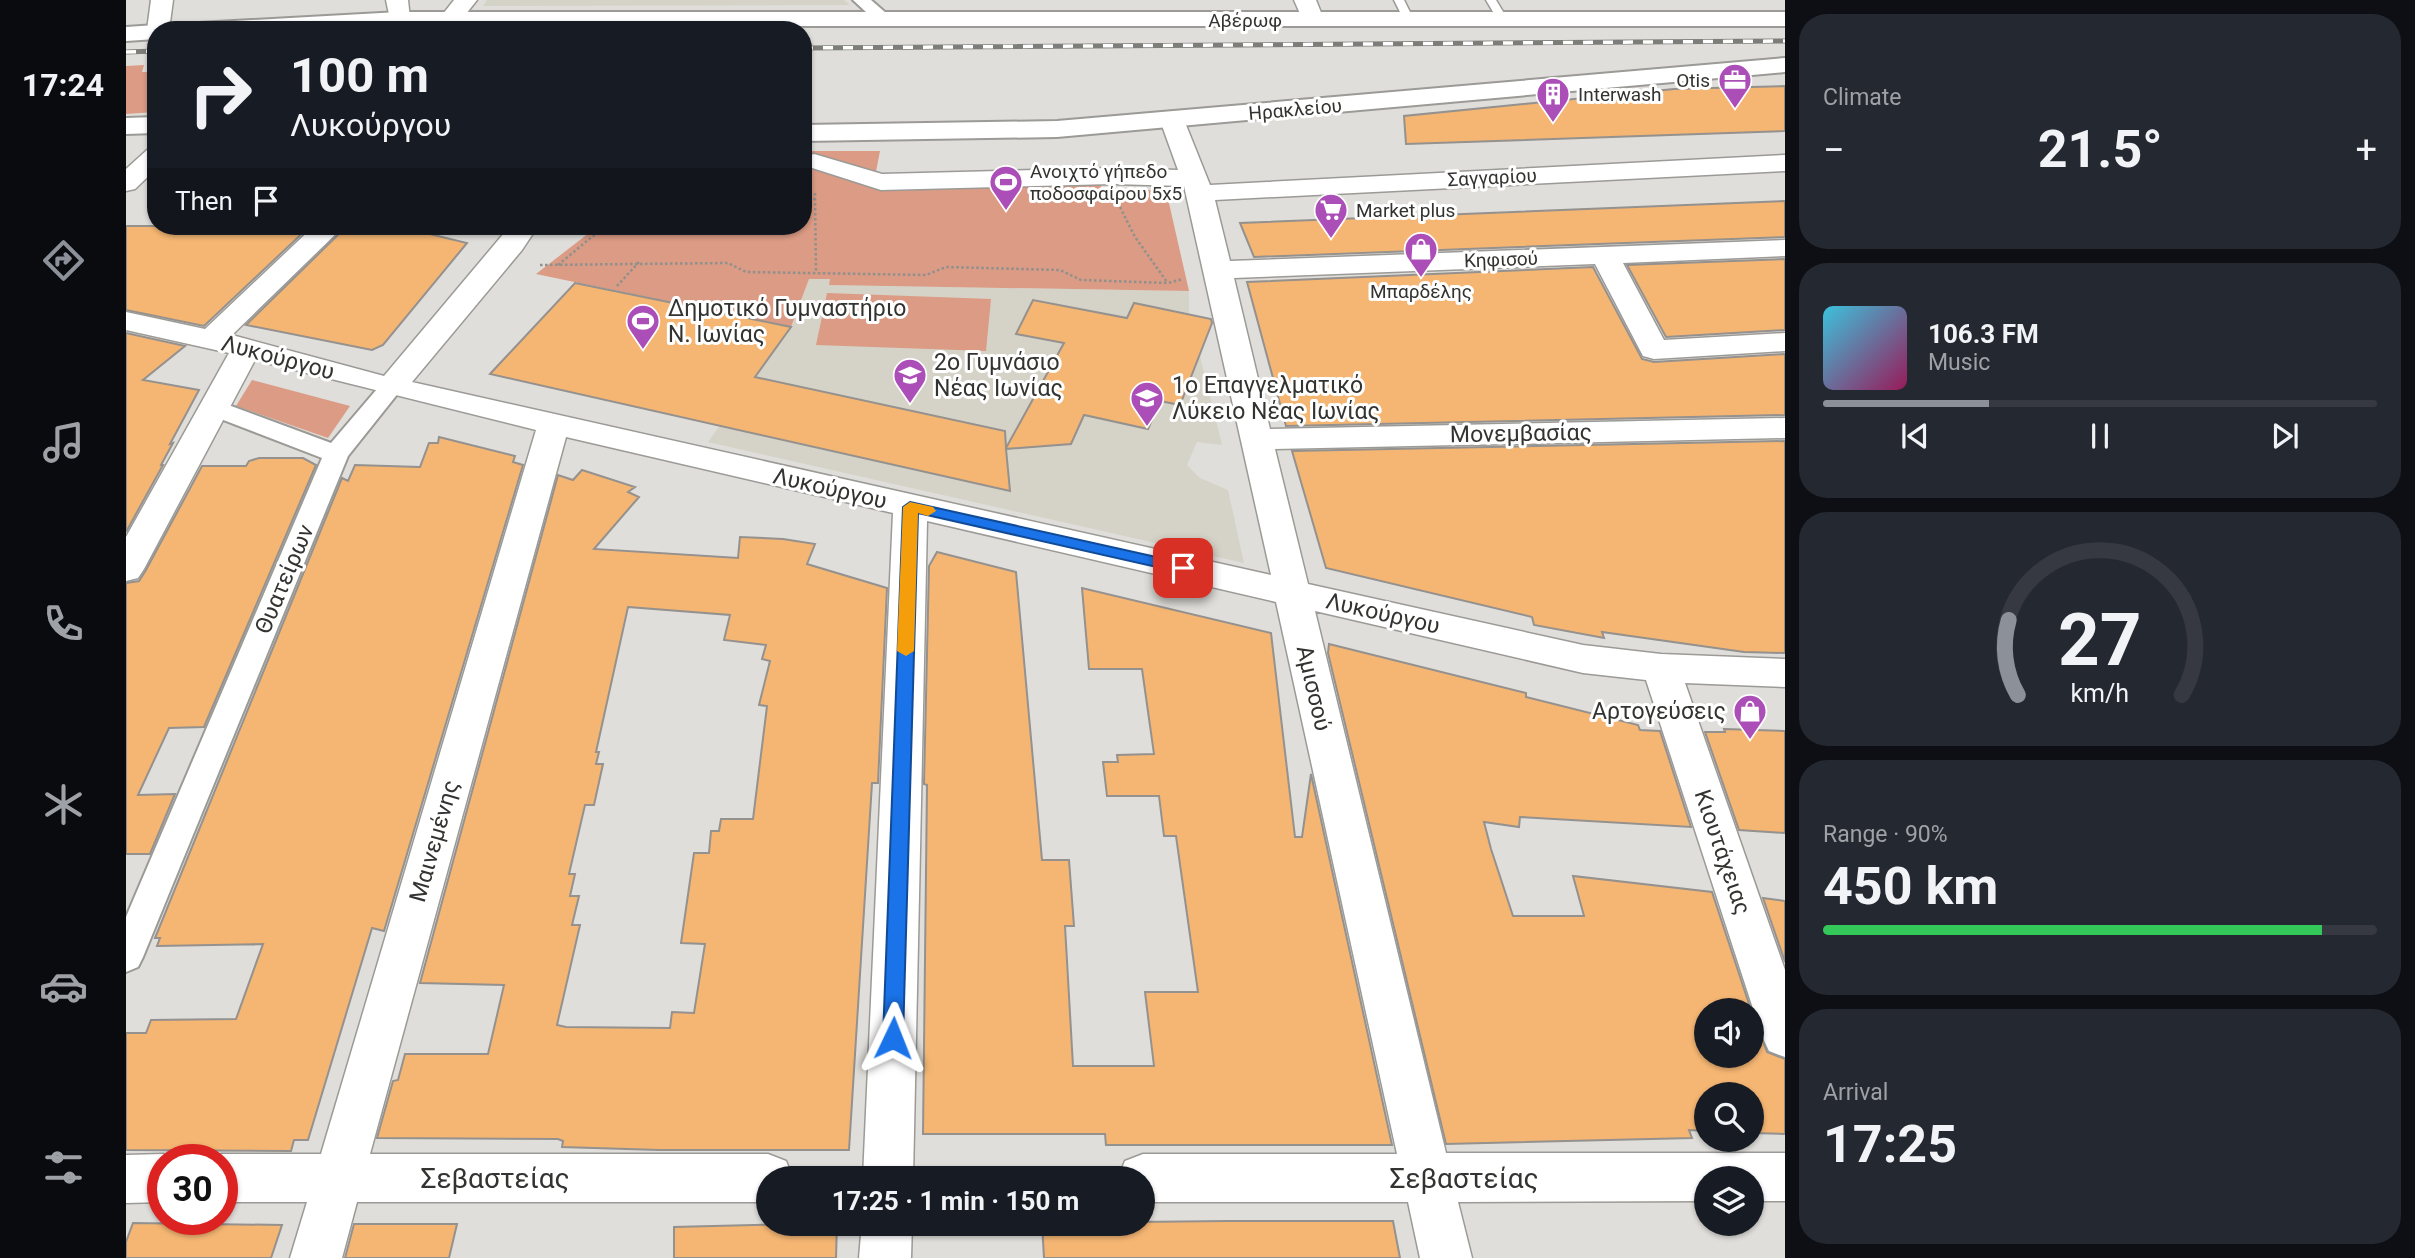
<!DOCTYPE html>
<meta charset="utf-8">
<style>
:root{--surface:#171b24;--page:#242831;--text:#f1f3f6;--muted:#9ea1a6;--line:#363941;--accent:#8c9099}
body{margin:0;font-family:Roboto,sans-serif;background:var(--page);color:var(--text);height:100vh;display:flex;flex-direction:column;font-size:26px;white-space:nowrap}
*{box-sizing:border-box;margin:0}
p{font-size:23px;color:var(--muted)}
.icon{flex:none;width:38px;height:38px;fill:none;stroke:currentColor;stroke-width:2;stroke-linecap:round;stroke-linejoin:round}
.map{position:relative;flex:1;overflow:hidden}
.details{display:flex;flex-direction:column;gap:14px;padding:14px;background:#0d0f14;width:630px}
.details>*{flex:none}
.guide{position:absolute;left:21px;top:21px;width:665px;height:214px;border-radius:28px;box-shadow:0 2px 5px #0004;background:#171b24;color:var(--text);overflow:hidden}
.controls{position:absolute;left:1568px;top:998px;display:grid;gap:14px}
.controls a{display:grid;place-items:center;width:70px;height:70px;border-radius:50%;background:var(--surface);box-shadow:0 2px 5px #0004;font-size:35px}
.speed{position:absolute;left:21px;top:1144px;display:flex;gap:14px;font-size:35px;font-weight:700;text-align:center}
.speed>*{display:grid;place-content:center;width:91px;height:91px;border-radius:50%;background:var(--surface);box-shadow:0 2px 5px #0004;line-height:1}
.speed .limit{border:10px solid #d22;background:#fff;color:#111}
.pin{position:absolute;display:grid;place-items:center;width:60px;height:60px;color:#fff;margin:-30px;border-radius:14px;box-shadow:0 4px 10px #0006}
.me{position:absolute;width:77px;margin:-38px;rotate:2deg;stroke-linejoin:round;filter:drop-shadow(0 0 5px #0008)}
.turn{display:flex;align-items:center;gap:24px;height:147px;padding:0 28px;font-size:32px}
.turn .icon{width:91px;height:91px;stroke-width:2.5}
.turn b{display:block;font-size:49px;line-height:60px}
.then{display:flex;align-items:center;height:66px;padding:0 28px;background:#0003;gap:14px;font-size:26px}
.big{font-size:52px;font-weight:700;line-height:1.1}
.details .widget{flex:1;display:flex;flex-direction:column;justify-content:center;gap:10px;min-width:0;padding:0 24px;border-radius:28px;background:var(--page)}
.details .dial{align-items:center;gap:0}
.dial svg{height:182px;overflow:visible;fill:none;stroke:var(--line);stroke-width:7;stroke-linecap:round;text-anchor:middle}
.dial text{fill:var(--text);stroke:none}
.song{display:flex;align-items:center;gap:21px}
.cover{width:84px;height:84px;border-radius:10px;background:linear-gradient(135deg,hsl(190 70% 55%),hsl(330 70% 35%))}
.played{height:7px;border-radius:4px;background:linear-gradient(90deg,var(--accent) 30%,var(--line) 30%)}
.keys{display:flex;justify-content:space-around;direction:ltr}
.heat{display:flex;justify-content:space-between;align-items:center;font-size:38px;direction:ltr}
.charge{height:10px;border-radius:5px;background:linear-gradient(90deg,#34c759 90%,var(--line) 0)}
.trip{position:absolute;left:630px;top:1166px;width:399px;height:70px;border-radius:35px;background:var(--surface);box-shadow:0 2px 5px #0004;font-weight:700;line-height:70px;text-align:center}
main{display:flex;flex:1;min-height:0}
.menu{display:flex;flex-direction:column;width:126px;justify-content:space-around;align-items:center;background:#090b0e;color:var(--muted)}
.menu .icon{width:49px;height:49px}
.menu .on{color:var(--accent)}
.menu b{font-size:32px;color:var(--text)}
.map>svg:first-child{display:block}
.built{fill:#d5d2c7}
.green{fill:#db9b84}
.building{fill:#f5b673;stroke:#94918e;stroke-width:2;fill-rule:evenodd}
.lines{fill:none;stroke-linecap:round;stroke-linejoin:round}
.service-casing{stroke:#9b9a96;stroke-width:3}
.pedestrian-casing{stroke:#9b9a96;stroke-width:4}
.minor-casing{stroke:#9b9a96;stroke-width:3}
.tertiary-casing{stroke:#9b9a96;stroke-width:4}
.secondary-casing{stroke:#9b9a96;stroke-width:4}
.path{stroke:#90908d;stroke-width:2.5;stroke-dasharray:2.5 2.5;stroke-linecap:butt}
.service{fill:#fff;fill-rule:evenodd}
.pedestrian{fill:#fff;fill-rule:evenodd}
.minor{fill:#fff;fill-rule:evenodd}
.tertiary{fill:#fff;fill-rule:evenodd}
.secondary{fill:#fff;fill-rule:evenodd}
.rail-casing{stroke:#7d7d7a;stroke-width:5}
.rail{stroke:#fff;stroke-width:3.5;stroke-dasharray:10;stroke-linecap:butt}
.route{fill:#1a73e8;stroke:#114b97;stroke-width:2}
.slow{fill:#f59e0b}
.labels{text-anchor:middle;stroke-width:6;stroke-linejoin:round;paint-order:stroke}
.far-street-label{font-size:19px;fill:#333331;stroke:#fff}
.far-poi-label{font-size:19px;fill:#333331;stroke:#fff;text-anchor:start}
.poi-label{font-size:23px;fill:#333331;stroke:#fff;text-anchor:start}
.street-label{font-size:23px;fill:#333331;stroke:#fff}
.near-street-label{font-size:28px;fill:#333331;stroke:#fff}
</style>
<main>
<nav class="menu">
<b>17:24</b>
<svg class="icon on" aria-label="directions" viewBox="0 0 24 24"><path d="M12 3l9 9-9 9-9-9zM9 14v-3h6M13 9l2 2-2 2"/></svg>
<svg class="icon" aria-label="music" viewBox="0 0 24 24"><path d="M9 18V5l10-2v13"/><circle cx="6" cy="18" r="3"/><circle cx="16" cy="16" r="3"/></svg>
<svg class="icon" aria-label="phone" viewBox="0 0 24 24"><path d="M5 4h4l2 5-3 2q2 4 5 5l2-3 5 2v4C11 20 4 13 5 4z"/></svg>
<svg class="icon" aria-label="climate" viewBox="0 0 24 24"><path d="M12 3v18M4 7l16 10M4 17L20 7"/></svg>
<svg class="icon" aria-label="car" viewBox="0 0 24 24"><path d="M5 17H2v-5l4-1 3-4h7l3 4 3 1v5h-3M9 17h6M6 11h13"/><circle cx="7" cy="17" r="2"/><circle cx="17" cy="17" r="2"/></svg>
<svg class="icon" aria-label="filters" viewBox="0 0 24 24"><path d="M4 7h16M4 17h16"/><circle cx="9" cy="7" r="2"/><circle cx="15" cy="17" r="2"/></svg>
</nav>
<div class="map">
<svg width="1659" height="1258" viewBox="0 0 1659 1258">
<rect width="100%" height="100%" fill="#dfdeda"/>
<!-- built -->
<g class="built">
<polygon points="361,0 718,0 724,5 357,6"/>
<polygon points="683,279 705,279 703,285 1063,291 1063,314 1070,316 1059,341 1071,344 1096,445 1071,442 1061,465 1074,478 1102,490 1118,563 582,442 665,327"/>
</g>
<!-- green -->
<g class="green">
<polygon points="18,65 16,72 30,72 30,112 0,114 0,66"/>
<polygon points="677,151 754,151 747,187 974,182 976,190 1040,190 1063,291 703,285 704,279 683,279 665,327 410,274 472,226 677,226"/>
<polygon points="701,293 865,299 860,351 690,345"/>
<polygon points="126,380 224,406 202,438 110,406"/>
</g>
<!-- building -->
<g class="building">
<polygon points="1659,86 1659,131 1280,144 1278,116 1548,89"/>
<polygon points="1659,201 1659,237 1128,257 1114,223"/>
<polygon points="0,226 184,226 78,326 0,310"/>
<polygon points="221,226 271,226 341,243 257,345 246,350 120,325"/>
<polygon points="1659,259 1659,330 1540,337 1501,265"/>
<polygon points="1467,267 1516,359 1528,362 1659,354 1659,415 1160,426 1121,282"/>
<polygon points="449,283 665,327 629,377 879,431 880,448 938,343 890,334 907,300 1001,318 1008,303 1085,319 1086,323 1054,405 1034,401 1022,429 958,415 945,444 880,449 884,491 364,374"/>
<polygon points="0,333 59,346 17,380 73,390 44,444 47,443 35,465 37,465 0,532"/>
<polygon points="313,437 389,456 387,462 397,465 258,931 246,928 182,1140 168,1140 165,1151 0,1150 0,1033 20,1033 25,1020 110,1019 137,944 31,946 34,938 29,938 216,478 222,481 229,465 294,467 303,443 312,443"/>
<polygon points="1659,441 1659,653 1618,652 1476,632 1478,638 1408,625 1406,617 1200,568 1166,451"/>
<polygon points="133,458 177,458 190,465 78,727 43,728 12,795 49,794 24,854 0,854 0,583 13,581 20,570 76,466 120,466 123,461"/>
<path d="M456,470L509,487L502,492L513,497L468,549L612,558L614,537L657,539L689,544L681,564L761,588L752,783H746L723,1150H533L436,1147L437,1141L432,1139L251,1138L267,1081L272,1080L279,1054H362L378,985L294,983L432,475L447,480ZM502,607L604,615L598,640L640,645L636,659L644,661L633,705L641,706L627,819H595L593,831H585L583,853H568L555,943L579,944L568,1013L546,1012L544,1028L440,1027L431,1025L454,925H446L453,896H444L449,874H443L459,805H468L477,764H470L473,752H470Z"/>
<polygon points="811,552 890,572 916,860 943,860 948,926 939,926 947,1066 1028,1066 1019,992 1072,992 1050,836 1038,836 1033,796 981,796 977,762 992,762 991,755 1028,754 1016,669 963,669 956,588 1145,633 1169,837 1176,837 1185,774 1266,1145 980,1145 979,1134 797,1134 801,785 798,784 803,566"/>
<polygon points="1203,644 1400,693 1400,697 1512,725 1514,730 1534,731 1565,827 1394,817 1393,827 1358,822 1365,849 1387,916 1458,916 1447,876 1586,892 1625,1010 1580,1010 1580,1055 1626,1055 1626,1013 1641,1052 1659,1059 1659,1134 1626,1133 1626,1094 1580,1094 1580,1131 1563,1130 1566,1138 1320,1144 1202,653"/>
<polygon points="1598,729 1659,731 1659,833 1613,830 1579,732 1599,732"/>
<polygon points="1637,898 1659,901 1659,962"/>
<polygon points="1101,1221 1267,1221 1274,1258 918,1258 916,1223"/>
<polygon points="7,1223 156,1225 145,1258 0,1258 0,1242"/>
<polygon points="711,1223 710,1258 548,1258 548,1227"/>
<polygon points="228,1224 331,1224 323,1258 219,1258"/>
</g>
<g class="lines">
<defs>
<g id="service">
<polygon points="1268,0 1278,0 1288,20 1287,22 1279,22"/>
<polygon points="1360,0 1370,0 1382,20 1381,22 1373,22"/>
</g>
<g id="pedestrian">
<polygon points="727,0 745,0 768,20 759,25 753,24"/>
<polygon points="265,380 273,382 277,387 222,456 17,957 12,967 0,972 0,917 196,458 79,413 76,408 79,403 97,403 205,443 257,382"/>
</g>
<g id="minor">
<polygon points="25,0 47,0 43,30 30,30 30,36 21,30"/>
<polygon points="260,0 282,0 284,19 281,24 265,24"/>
<polygon points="328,0 351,0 332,24 316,24 313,19"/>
<polygon points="1168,0 1190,0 1198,20 1195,25 1179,25"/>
<polygon points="1046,113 1055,115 1058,120 1084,185 1659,155 1659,171 1089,200 1104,261 1659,240 1659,256 1497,263 1538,340 1659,333 1659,351 1528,359 1517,356 1469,264 1108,278 1144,429 1659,418 1659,438 1149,449 1182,584 1457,645 1535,654 1659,659 1659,687 1559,683 1659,970 1659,1057 1643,1051 1636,1036 1520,680 1457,673 1189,611 1320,1153 1659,1153 1659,1201 1626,1201 1626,1178 1580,1178 1580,1201 1332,1202 1346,1258 1294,1258 1282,1202 1017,1202 1017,1178 992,1178 999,1161 1017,1154 1271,1154 1150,602 801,521 787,1178 737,1178 767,513 440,437 244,1154 642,1154 660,1161 667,1178 642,1178 642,1202 231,1202 216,1258 164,1258 181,1202 96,1202 96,1160 80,1160 96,1154 195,1154 410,430 129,360 18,569 12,578 0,581 0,537 103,353 0,330 0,312 79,329 188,226 218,226 106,335 258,376 384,226 412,226 396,250 286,382 1145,575 1058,186 986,184 755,190 677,165 679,157 688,154 756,174 986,168 1052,170 1034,120 1037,115"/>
<polygon points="30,147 30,169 9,189 0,191 0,169 21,150"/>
<polygon points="37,1154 53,1160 37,1160 37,1202 0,1203 0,1155"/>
<polygon points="736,1223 786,1223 785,1258 733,1258"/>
</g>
<g id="tertiary">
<polygon points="273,12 1659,12 1659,26 273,26 206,30 60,30 64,25 72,23"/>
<polygon points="30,25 40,30 30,30 30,39 0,41 0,27"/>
</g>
<g id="secondary">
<polygon points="1659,58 1659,72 931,137 677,141 677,125 931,121"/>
<polygon points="30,117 30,133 0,134 0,118"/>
</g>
</defs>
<!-- service casing -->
<use href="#service" class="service-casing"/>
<!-- pedestrian casing -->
<use href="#pedestrian" class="pedestrian-casing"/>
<!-- minor casing -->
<use href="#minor" class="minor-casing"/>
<!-- tertiary casing -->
<use href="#tertiary" class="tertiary-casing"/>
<!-- secondary casing -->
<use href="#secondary" class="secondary-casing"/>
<!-- path -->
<g class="path">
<polyline points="689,193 690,273"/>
<polyline points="677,199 689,199"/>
<polyline points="994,207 1009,237 1041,282"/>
<polyline points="315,226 348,234"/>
<polyline points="414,265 602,263 620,272 800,275 820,267 934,270 955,280 1042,283 1057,279"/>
<polyline points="432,265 479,226"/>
<polyline points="491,286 513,262"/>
</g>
<!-- service -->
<use href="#service" class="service"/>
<!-- pedestrian -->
<use href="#pedestrian" class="pedestrian"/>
<!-- minor -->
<use href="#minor" class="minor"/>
<!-- tertiary -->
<use href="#tertiary" class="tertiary"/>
<!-- secondary -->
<use href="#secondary" class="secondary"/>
<defs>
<g id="rail">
<polyline points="677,48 1659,41"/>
<polyline points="0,52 30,51"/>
</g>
</defs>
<!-- rail casing -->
<use href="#rail" class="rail-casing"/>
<!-- rail -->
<use href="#rail" class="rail"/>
</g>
<!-- route -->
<polygon class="route" points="784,502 1057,563 1064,568 1057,573 792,513 777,1038 774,1044 767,1047 760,1044 757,1038 777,507"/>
<!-- slow -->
<polygon class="slow" points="784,502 807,507 810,511 802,516 792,513 788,651 780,656 771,651 777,507"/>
<!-- icons -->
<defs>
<symbol id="office-pin" viewBox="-11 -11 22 30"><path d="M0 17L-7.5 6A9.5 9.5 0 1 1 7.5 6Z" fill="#ac4eb8" stroke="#fff"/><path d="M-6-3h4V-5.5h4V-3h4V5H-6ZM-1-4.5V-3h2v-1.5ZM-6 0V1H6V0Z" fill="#fff"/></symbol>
<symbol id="building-pin" viewBox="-11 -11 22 30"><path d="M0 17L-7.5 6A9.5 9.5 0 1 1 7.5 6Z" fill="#ac4eb8" stroke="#fff"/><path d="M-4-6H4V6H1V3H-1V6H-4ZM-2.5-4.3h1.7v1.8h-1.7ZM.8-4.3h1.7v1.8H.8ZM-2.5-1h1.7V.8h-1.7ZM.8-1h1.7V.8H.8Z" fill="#fff"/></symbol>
<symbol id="stadium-pin" viewBox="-11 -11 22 30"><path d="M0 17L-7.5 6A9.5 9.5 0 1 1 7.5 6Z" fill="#ac4eb8" stroke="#fff"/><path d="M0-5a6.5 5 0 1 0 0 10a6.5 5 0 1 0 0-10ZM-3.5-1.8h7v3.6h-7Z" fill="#fff"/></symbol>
<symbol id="supermarket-pin" viewBox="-11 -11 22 30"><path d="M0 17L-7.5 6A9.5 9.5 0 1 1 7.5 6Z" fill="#ac4eb8" stroke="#fff"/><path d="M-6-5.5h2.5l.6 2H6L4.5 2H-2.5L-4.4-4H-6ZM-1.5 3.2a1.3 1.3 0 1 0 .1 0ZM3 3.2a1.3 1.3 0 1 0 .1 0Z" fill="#fff"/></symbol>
<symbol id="shop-pin" viewBox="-11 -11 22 30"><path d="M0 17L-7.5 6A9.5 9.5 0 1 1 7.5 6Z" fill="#ac4eb8" stroke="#fff"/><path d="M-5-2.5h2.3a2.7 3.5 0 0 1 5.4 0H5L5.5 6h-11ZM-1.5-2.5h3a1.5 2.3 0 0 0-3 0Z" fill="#fff"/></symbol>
<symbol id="school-pin" viewBox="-11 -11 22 30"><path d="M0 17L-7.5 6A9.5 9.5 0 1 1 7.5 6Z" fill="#ac4eb8" stroke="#fff"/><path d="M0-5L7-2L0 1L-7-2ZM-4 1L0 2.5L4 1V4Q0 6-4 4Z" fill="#fff"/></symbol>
</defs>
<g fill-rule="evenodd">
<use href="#office-pin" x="1590" y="61" width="38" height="52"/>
<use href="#building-pin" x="1408" y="75" width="38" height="52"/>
<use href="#stadium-pin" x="861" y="163" width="38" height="52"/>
<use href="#supermarket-pin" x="1186" y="191" width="38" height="52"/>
<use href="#shop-pin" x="1276" y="230" width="38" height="52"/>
<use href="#stadium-pin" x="498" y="302" width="38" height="52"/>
<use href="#school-pin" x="765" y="356" width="38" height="52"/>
<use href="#school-pin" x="1002" y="379" width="38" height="52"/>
<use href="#shop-pin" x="1605" y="692" width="38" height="52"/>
</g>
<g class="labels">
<!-- far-street labels -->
<g class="far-street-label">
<text x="1119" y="27">Αβέρωφ</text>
<text transform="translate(1169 109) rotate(-5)" y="7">Ηρακλείου</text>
<text transform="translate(1366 177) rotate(-3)" y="7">Σαγγαρίου</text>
<text transform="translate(1375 259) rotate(-2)" y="7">Κηφισού</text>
</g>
<!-- far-poi labels -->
<g class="far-poi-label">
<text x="1584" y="87" text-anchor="end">Otis</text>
<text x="1452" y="101">Interwash</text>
<text x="904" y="178">Ανοιχτό γήπεδο<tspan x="904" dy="22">ποδοσφαίρου 5x5</tspan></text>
<text x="1230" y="217">Market plus</text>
<text x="1295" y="298" text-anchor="middle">Μπαρδέλης</text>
</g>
<!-- poi labels -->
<g class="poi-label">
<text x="542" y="316">Δημοτικό Γυμναστήριο<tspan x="542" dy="26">Ν. Ιωνίας</tspan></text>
<text x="808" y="370">2ο Γυμνάσιο<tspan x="808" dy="26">Νέας Ιωνίας</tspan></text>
<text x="1046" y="393">1ο Επαγγελματικό<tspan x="1046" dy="26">Λύκειο Νέας Ιωνίας</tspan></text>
<text x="1600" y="719" text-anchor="end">Αρτογεύσεις</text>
</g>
<!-- street labels -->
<g class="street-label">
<text transform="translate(152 357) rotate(15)" y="8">Λυκούργου</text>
<text transform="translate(1395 433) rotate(-1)" y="8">Μονεμβασίας</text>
<text transform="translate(704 488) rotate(13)" y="8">Λυκούργου</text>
<text transform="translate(158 579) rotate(-67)" y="8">Θυατείρων</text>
<text transform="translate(1257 613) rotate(13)" y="8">Λυκούργου</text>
<text transform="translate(1188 688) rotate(77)" y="8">Αμισσού</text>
<text transform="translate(308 841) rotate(-74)" y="8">Μαινεμένης</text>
<text transform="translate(1597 852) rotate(71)" y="8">Κιουτάχειας</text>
</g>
<!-- near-street labels -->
<g class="near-street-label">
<text x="369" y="1188">Σεβαστείας</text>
<text x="1338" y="1188">Σεβαστείας</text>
</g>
</g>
</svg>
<div class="controls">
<a><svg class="icon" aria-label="sound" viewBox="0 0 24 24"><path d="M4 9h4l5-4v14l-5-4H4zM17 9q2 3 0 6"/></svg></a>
<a><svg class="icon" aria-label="search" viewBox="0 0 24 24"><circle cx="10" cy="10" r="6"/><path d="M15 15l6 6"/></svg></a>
<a><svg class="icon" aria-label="layers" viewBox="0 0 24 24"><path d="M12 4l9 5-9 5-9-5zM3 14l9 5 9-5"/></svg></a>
</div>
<div class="speed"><div class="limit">30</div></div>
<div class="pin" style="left:1057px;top:568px;background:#d93025"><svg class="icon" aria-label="arrive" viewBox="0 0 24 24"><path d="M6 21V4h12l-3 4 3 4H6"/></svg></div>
<svg class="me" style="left:767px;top:1038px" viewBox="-20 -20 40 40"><path d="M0-17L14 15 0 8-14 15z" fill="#1a73e8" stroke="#fff" stroke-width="4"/></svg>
<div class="trip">17:25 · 1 min · 150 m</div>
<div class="guide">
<div class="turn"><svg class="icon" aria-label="right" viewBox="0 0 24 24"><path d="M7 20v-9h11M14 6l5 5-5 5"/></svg><div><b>100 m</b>Λυκούργου</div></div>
<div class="then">Then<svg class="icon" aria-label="arrive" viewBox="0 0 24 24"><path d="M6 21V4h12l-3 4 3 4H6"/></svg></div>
</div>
</div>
<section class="details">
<div class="widget"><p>Climate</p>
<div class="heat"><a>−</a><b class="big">21.5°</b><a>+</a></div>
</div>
<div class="widget">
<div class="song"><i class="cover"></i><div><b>106.3 FM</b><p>Music</p></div></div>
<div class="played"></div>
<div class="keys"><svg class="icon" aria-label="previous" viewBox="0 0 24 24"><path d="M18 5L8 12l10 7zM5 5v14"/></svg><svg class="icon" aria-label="pause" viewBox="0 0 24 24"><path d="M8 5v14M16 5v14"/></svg><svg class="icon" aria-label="next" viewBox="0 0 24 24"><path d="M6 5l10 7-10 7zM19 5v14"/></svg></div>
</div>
<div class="widget dial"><svg viewBox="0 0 100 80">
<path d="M14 69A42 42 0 1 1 86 69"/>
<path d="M14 69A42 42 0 0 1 10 36" stroke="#8c9099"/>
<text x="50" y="56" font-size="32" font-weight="700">27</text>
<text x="50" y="72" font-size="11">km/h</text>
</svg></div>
<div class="widget"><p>Range · 90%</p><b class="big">450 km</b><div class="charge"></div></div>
<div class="widget"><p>Arrival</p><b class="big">17:25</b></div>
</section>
</main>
